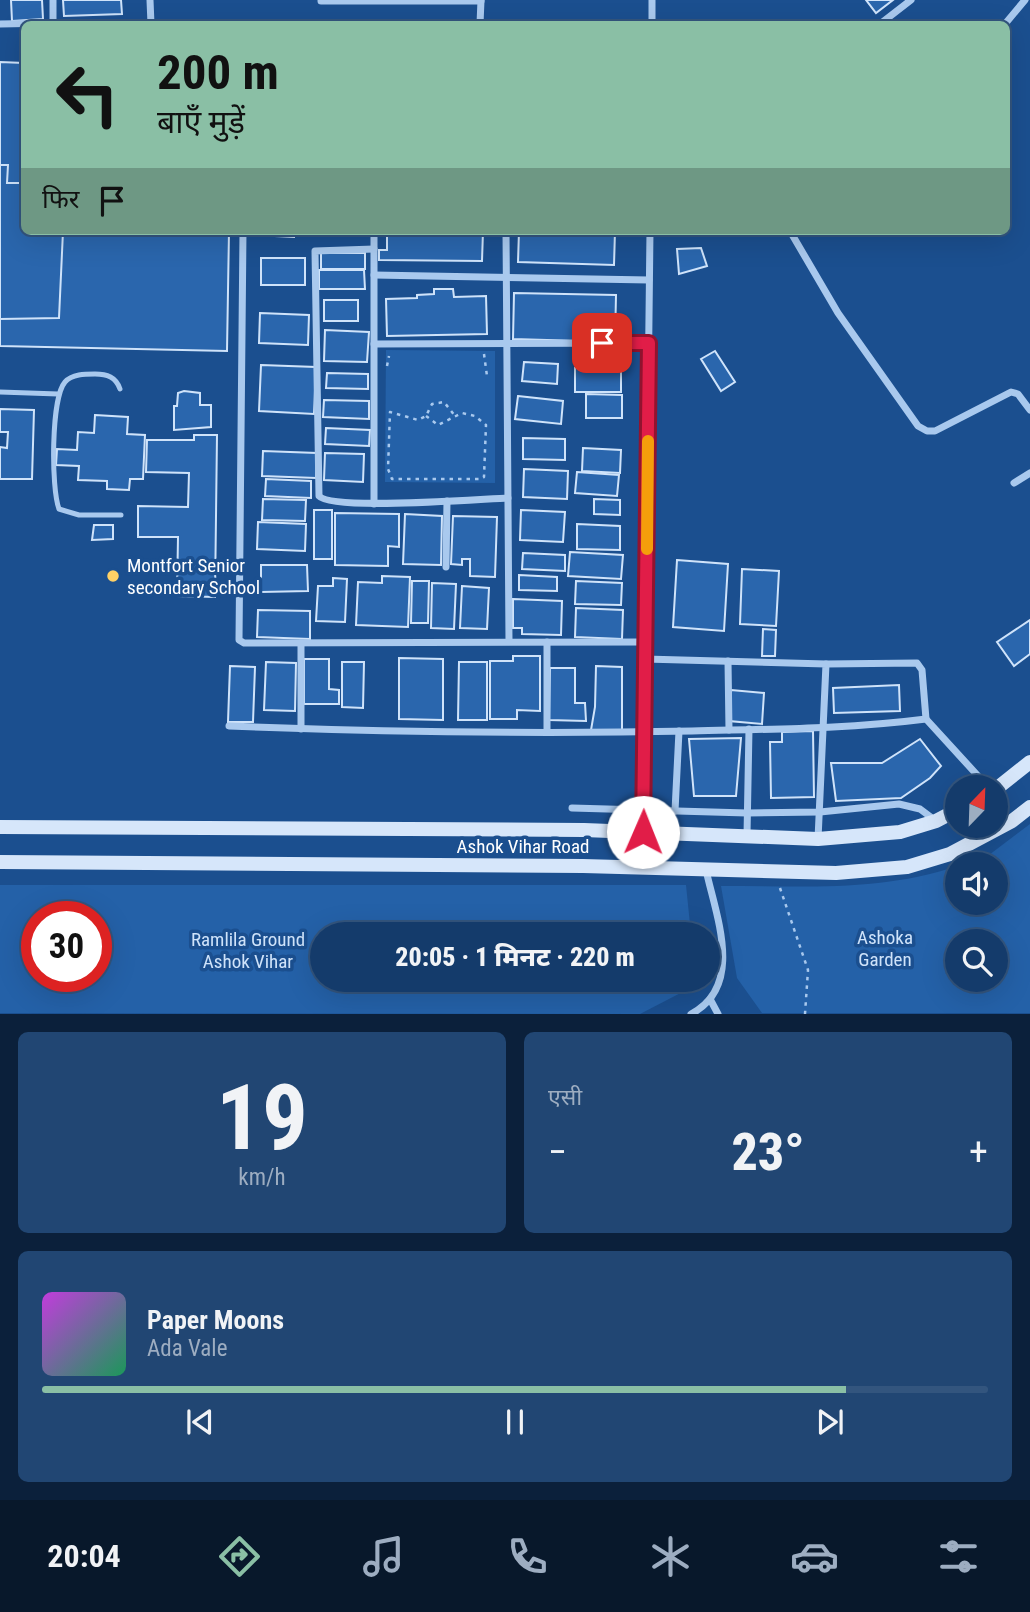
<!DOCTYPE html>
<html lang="hi">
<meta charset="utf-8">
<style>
:root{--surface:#143b6b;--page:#214673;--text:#f1f3f6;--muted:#9dadc1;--line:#33557e;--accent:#8abfa5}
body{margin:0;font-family:"Roboto Condensed","Noto Sans Devanagari",sans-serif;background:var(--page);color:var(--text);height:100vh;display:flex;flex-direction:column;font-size:26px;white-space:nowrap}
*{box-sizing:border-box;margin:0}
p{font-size:23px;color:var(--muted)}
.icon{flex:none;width:38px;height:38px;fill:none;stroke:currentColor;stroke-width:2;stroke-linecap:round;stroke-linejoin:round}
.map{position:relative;height:1014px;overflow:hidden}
.side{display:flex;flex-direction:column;gap:18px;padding:18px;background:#0b203b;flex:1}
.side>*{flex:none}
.top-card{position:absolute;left:21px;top:21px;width:989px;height:214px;border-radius:10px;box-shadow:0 7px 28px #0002,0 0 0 2px var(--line);background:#8abfa5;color:#111;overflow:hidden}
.needle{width:46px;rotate:23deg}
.controls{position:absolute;left:945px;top:775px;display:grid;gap:14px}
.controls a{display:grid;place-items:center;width:63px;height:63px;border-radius:50%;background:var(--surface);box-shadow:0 7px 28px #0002,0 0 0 2px var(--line);font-size:35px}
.speed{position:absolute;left:21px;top:901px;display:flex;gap:14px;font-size:35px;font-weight:700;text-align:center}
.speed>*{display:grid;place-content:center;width:91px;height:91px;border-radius:50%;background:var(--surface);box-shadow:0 7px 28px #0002,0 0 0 2px var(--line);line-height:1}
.speed .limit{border:10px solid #d22;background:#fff;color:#111}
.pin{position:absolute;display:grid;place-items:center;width:60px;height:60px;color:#fff;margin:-30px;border-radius:14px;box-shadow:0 4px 10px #0006}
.me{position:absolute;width:77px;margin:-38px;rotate:1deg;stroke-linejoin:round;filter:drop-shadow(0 0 5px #0008)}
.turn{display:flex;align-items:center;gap:24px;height:147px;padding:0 21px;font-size:32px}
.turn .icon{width:91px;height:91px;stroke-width:2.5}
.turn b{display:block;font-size:49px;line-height:60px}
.then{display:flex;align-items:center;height:66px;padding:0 21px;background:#0003;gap:14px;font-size:26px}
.big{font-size:52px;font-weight:800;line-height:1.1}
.side .tile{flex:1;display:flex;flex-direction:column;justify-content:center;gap:10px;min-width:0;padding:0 24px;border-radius:10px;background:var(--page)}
.side .dial{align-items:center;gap:0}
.dial b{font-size:91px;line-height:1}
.song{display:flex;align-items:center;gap:21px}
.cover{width:84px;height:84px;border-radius:10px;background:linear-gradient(135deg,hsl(290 70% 55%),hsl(150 70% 35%))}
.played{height:7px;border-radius:4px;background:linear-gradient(90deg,var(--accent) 85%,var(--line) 85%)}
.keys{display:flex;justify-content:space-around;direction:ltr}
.heat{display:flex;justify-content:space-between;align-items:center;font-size:38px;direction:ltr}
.side .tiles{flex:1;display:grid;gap:18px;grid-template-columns:1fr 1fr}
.tile:last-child{grid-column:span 2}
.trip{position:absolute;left:310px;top:922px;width:410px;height:70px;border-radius:35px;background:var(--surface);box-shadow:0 7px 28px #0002,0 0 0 2px var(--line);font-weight:800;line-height:70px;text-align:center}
.tab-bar{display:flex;height:112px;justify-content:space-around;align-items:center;background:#08182b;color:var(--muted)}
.tab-bar .icon{width:49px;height:49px}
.tab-bar .active{color:var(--accent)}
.tab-bar b{font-size:32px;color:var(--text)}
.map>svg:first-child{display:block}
.green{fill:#2461a8;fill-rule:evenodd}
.building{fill:#2a66ad;stroke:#cfe3fa;stroke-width:2}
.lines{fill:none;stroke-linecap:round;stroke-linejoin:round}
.path{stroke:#a9c9ee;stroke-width:2.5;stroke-dasharray:3.5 5;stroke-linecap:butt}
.lane{stroke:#a9c9ee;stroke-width:5}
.street{stroke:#a9c9ee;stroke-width:7}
.secondary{stroke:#d6e6fa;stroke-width:14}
.route-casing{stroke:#92132f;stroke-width:18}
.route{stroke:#e11d48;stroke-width:12}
.slow{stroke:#f59e0b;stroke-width:12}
.poi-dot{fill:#ffd166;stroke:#1b4f8f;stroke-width:2.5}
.labels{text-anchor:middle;stroke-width:7;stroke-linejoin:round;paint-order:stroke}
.poi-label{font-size:19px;fill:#fff;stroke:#1b4f8f;text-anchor:start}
.street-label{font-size:19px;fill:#fff;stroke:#1b4f8f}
.park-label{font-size:19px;fill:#cfe3fa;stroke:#1b4f8f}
</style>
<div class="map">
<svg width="1030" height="1014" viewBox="0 0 1030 1014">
<rect width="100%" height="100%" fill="#1b4f8f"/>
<!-- green -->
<g class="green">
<polygon points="386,350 495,351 495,483 385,482"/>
<path d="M1030,824V1013H762L737,978L721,886C800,886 882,892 957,866V903H996V864H961L989,855ZM957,942H996V980H957Z"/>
<path d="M0,885H686L691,934H322V980H696V985L640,1014L0,1013ZM37,917H96V976H37Z"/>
</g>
<!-- building -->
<g class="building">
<polygon points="11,0 42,0 43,19 12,21"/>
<polygon points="63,0 121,0 122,14 64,16"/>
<polygon points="866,0 893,0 876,13"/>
<polygon points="0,62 24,63 24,231 229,231 227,351 0,346"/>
<polygon points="0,165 8,165 7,183 24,183 24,231 63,231 59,318 0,319"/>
<polygon points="253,231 294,231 294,237 253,235"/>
<polygon points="302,231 350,231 350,235 302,236"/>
<polygon points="387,231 483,231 482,261 379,260 379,250 387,250"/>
<polygon points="519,231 615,231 614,265 518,262"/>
<polygon points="701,248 707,266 679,274 677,249"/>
<rect x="321" y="253" width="44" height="16"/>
<rect x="261" y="258" width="44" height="27"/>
<polygon points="319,270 364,270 365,289 319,289"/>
<polygon points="434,289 453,289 454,297 486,296 487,334 387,336 386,299 417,298 417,295 434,294"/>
<polygon points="514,293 616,295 615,342 513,339"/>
<rect x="324" y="300" width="34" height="21"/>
<polygon points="260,313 309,315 308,345 259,343"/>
<polygon points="325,330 369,332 367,362 324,361"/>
<polygon points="715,351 735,382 721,391 701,359"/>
<polygon points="524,362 558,364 557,384 522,381"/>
<polygon points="261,365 316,367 314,414 259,411"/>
<rect x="575" y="368" width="46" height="24"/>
<polygon points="327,373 368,374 368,389 326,388"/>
<polygon points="184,391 200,393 200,405 211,405 211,427 174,430 174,406 177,406 178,393"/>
<polygon points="586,394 622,395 622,418 586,418"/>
<polygon points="518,396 563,401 561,424 515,419"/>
<polygon points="324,400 369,401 369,419 323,417"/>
<polygon points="0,409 34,410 32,479 0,479 0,447 7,448 8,432 0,432"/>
<polygon points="95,415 128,417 127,434 145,435 143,479 130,479 129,490 107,489 107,481 78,480 79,466 56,465 57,449 77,450 78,432 94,433"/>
<polygon points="326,428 370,430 369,446 325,444"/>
<polygon points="194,435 217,435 215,597 177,596 178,537 138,537 138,506 188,507 189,473 146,472 147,440 194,440"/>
<polygon points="523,438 565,439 565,460 523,459"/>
<polygon points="583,448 621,450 620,473 582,471"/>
<polygon points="263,451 317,453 316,478 262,476"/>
<polygon points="325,453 364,454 363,482 324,480"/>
<polygon points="524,469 568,471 567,499 523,497"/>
<polygon points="577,472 619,475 617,496 575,493"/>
<polygon points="266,479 311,481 311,498 265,496"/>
<polygon points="263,499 306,500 305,521 262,520"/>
<polygon points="594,499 620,500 620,515 594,514"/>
<rect x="314" y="510" width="18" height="49"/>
<polygon points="521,510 565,512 563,542 520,540"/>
<polygon points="335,513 399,514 399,547 388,546 388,566 335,565"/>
<polygon points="405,514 442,516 441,565 403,564"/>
<polygon points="453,516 497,517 495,577 470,576 470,559 462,559 462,565 451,564"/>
<polygon points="258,522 306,524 305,551 257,549"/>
<polygon points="577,524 620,526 620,550 577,549"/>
<polygon points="94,525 113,525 113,539 92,540"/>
<polygon points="570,552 623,555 621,579 568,576"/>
<polygon points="523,553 565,555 565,571 522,569"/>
<polygon points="677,560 728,564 724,631 673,627"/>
<polygon points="261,565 307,565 308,591 261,592"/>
<polygon points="742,569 779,571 776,626 740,624"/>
<polygon points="519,575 557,577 557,591 519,590"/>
<polygon points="382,576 410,577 408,627 356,625 358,582 382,583"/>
<polygon points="333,578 347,579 345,622 316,621 318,586 333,586"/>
<polygon points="412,581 429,581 428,623 411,623"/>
<polygon points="576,581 622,583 621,605 575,604"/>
<polygon points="432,583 456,584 454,629 431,628"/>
<polygon points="462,586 489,588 487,629 460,628"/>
<polygon points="513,599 562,601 561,635 522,634 522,628 513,628"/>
<polygon points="576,608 623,610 622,639 575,637"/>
<polygon points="258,610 310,611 310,639 257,637"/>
<polygon points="1030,620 1030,654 1014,666 997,642"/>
<polygon points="763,629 776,630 775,656 762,656"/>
<polygon points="513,656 540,656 540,711 517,710 517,719 490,719 490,661 513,661"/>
<polygon points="399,658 443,659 443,720 399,719"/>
<polygon points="304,659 329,659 329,689 339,690 339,704 304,704"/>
<polygon points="266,662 296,663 295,711 264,710"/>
<polygon points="342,662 364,662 363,708 342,707"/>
<polygon points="459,662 487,662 487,720 458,720"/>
<polygon points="230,666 255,667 253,722 228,722"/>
<polygon points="596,666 622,667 622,730 591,730 595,707"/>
<polygon points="550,668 575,668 575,703 585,703 586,721 549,720"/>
<polygon points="899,685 900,711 834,713 833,688"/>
<polygon points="731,690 764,693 762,724 729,721"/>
<polygon points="813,731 814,797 771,798 770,742 782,742 782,732"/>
<polygon points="741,738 736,796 694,796 689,739"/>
<polygon points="920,739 941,766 930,778 901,798 836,801 831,763 882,763"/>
</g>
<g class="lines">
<!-- path -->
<g class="path">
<polyline points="484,354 487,376"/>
<polyline points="387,366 389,356"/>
<polyline points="426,416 438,425 462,413 475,416 486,425 484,477 481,479 392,479 388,469 390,412 418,420 426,416 432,404 444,402 455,416"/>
<polyline points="780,888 808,970 805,1014"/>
</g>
<!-- lane -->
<g class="lane">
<path d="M120,389C116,377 107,374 95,374C85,374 72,374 65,382C51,398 51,488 59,509L79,515H121"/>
<polyline points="0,392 58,394"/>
</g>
<!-- street -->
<g class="street">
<polyline points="150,0 151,24"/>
<polyline points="321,1 481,1"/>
<polyline points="0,24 53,23 53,0"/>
<polyline points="480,24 481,0"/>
<polyline points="652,24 652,0"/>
<polyline points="880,24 911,0"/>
<polyline points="1005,24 1025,0"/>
<polyline points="243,231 239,640 244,643 646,642"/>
<polyline points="374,231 374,504"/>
<polyline points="506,231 509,641"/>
<polyline points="790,231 838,313 918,426 927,431 935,431 1011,392 1018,394 1030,410"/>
<path d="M374,249L315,251L319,496C332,511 480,499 508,498"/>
<polyline points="374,275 649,280"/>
<polyline points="374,344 649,343"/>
<polyline points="1014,483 1030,473"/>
<polyline points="446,567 447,501"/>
<polyline points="547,642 547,732"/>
<polyline points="301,643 301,729"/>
<polyline points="645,659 826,664 818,839"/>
<polyline points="728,661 729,730"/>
<polyline points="926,719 989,788"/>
<path d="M229,726C383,732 538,734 692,731C770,729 848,729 926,719L922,670L917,663L826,664"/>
<polyline points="572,808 747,813 820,812 899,804 920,809 936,821"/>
<polyline points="675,811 679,731"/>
<polyline points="643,832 650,231"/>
<polyline points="747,835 749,729"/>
<polyline points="710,999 718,1014"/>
<path d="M691,1014C745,986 716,916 706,870"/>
</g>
<!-- secondary -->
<g class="secondary">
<polyline points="996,789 1030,762"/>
<polyline points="0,827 584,830 818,839 900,832 936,821 957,810"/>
<polyline points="0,862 583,866 836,873 907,867 950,854 1012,821 1030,807"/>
</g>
</g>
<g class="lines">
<defs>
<polyline id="route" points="602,343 649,343 643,832"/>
</defs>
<!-- route casing -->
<use href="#route" class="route-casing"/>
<!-- route -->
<use href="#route" class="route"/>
<!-- slow -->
<polyline class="slow" points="647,549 648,441"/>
</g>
<!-- markers -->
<circle class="poi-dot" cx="113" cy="576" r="7"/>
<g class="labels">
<!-- poi labels -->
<g class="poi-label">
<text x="127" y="572">Montfort Senior<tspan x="127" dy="22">secondary School</tspan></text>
</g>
<!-- street labels -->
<g class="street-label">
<text x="523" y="853">Ashok Vihar Road</text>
</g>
<!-- park labels -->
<g class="park-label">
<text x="885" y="944">Ashoka<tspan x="885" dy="22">Garden</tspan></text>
<text x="248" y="946">Ramlila Ground<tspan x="248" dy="22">Ashok Vihar</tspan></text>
</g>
</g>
</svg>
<div class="controls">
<a><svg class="needle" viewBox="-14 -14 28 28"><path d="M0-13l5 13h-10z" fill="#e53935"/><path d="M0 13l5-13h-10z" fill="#9dadc1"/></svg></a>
<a><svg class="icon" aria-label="sound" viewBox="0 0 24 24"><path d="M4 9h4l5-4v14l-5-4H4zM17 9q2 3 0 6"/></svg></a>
<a><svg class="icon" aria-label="search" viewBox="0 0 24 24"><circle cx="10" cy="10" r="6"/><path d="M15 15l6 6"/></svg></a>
</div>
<div class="speed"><div class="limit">30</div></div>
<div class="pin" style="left:602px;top:343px;background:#d93025"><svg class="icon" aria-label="arrive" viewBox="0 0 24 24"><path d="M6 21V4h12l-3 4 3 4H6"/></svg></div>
<svg class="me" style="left:643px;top:832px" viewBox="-20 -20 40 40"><circle r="19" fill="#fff"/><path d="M0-13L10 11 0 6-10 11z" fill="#e11d48"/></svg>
<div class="trip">20:05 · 1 मिनट · 220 m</div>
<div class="top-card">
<div class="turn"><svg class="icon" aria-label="left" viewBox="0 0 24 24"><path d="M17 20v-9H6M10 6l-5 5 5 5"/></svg><div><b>200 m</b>बाएँ मुड़ें</div></div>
<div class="then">फिर<svg class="icon" aria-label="arrive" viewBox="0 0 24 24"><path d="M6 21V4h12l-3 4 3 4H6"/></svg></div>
</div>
</div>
<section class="side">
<div class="tiles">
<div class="tile dial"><b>19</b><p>km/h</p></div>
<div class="tile"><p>एसी</p>
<div class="heat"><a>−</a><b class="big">23°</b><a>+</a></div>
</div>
<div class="tile">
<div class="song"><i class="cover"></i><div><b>Paper Moons</b><p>Ada Vale</p></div></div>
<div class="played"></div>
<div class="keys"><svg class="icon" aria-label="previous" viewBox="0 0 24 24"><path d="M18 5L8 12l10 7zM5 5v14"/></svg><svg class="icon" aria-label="pause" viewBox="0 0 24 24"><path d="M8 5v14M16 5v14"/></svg><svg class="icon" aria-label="next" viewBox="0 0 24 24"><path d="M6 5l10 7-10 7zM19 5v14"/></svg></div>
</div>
</div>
</section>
<nav class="tab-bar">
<b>20:04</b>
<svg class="icon active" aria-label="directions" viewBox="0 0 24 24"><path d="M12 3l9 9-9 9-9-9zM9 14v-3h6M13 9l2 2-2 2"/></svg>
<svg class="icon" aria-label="music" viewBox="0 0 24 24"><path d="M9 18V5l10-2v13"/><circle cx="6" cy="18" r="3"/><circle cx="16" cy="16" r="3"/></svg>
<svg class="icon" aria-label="phone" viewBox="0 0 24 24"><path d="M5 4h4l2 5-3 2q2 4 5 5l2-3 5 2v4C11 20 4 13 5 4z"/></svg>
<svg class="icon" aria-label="climate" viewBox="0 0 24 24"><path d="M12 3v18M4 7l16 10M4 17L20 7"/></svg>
<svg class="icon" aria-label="car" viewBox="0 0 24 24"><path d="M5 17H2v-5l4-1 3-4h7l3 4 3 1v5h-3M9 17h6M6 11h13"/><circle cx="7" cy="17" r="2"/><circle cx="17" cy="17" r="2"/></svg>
<svg class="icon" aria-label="filters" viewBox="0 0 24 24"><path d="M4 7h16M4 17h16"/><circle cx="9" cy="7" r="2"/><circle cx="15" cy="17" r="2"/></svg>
</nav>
